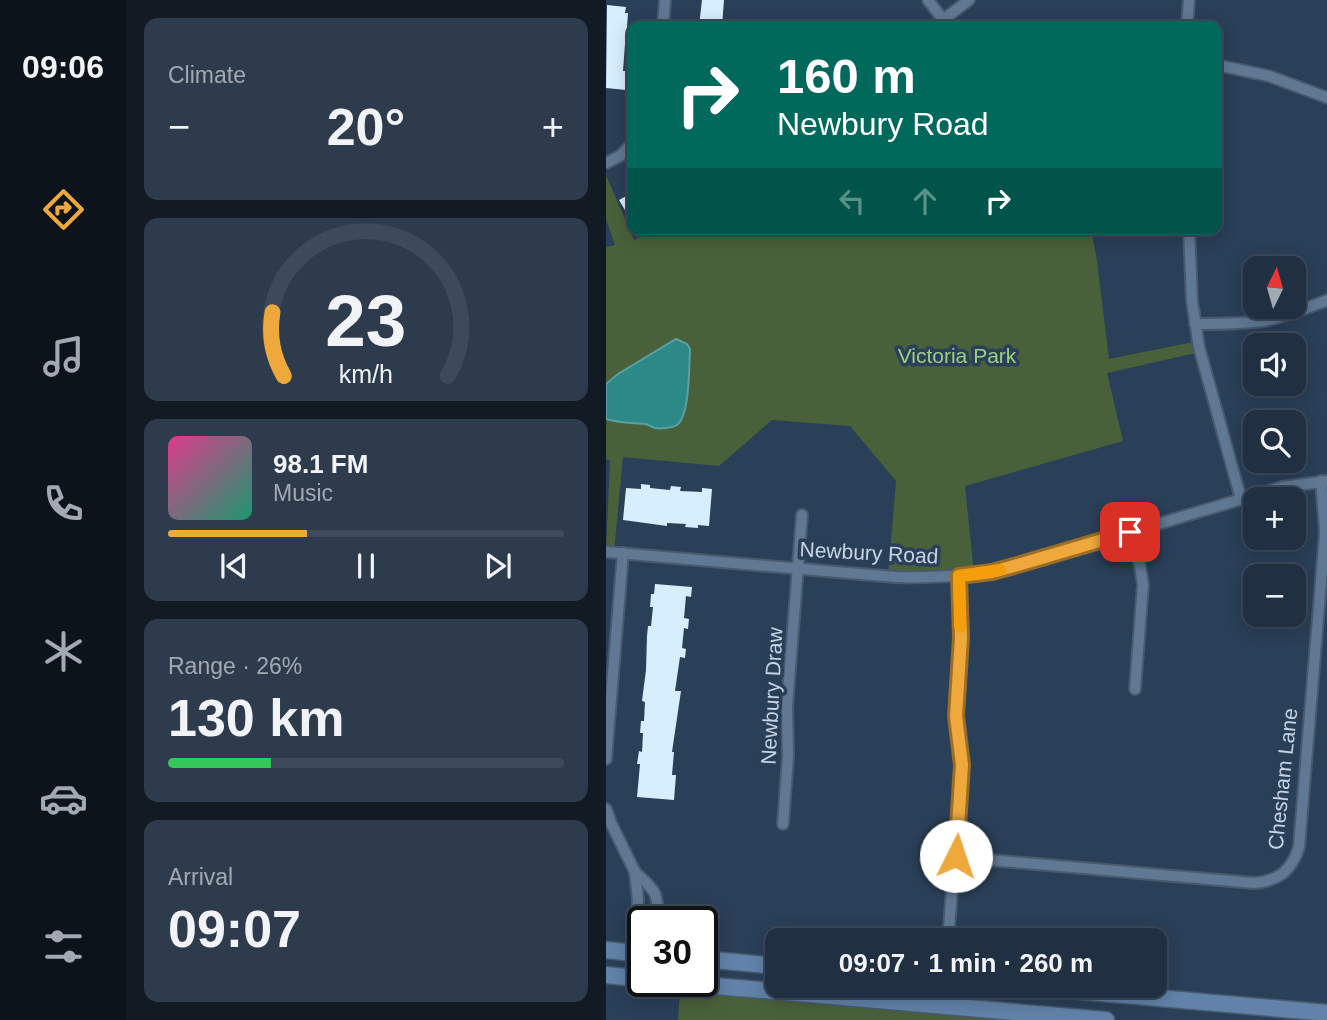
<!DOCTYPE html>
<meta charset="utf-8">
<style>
:root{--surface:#202f42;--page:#2d3b4d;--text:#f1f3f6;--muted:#a2a9b2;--line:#3d4a5b;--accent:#eea83c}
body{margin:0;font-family:Helvetica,sans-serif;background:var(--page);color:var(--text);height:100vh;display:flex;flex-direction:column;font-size:26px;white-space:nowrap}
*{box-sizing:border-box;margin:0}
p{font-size:23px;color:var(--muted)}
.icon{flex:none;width:38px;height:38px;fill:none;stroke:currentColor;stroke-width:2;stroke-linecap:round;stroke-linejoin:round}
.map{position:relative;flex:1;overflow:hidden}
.drawer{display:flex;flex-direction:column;gap:18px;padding:18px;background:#121a24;width:480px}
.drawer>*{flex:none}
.hud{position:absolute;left:21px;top:21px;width:595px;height:214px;border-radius:14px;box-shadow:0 4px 18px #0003,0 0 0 2px var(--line);background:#00695c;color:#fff;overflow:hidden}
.needle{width:46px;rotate:5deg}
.tools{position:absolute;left:637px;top:256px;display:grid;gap:14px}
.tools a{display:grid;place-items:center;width:63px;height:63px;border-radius:14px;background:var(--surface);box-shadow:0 4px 18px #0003,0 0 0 2px var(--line);font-size:35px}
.speed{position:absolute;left:21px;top:906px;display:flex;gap:14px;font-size:35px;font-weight:700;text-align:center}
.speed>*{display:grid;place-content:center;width:91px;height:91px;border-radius:50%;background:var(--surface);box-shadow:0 4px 18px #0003,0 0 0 2px var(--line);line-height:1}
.speed .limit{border:4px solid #111;border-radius:10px;background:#fff;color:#111}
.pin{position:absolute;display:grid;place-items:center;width:60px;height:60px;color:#fff;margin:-30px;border-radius:14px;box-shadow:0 4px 10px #0006}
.me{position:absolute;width:77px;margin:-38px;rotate:4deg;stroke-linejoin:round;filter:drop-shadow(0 0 5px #0008)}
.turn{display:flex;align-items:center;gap:24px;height:147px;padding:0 35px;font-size:32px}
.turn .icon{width:91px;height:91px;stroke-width:2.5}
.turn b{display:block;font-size:49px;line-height:60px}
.lanes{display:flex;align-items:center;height:66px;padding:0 35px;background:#0003;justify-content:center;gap:35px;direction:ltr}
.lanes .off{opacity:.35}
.big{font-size:52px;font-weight:600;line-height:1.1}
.drawer .widget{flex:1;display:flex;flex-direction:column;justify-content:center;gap:10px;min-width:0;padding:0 24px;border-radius:14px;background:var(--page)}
.drawer .dial{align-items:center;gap:0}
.dial svg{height:182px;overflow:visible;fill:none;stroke:var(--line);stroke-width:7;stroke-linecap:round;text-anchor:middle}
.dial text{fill:var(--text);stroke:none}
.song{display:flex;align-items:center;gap:21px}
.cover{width:84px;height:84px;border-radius:10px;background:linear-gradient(135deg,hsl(330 70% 55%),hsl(160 70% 35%))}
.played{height:7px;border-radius:4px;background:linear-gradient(90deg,var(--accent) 35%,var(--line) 35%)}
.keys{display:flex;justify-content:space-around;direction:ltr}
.heat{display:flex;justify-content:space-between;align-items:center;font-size:38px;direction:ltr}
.charge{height:10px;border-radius:5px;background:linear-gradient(90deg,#34c759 26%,var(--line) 0)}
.trip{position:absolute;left:159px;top:928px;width:402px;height:70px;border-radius:14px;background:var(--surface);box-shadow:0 4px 18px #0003,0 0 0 2px var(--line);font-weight:600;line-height:70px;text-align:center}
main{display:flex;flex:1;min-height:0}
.dock{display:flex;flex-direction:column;width:126px;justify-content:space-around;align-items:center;background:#0d131a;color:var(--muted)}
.dock .icon{width:49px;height:49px}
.dock .selected{color:var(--accent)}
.dock b{font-size:32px;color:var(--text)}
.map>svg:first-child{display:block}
.green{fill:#49613a}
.water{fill:#2b8988;stroke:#5aa0a3;stroke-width:2}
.building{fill:#d5effe}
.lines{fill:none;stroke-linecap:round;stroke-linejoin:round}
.minor-casing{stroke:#485a6e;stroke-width:14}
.secondary-casing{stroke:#485a6e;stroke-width:19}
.minor{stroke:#617893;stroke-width:10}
.secondary{stroke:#6182a9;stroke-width:16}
.route-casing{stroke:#9b6d27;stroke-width:18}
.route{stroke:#eea83c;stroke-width:12}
.slow{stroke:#f59e0b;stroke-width:12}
.labels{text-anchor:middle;stroke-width:7;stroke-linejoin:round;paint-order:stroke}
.park-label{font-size:21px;fill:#9fce81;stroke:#2a3f58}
.street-label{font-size:21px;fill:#c7d4e3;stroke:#2a3f58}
</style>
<main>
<nav class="dock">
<b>09:06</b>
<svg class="icon selected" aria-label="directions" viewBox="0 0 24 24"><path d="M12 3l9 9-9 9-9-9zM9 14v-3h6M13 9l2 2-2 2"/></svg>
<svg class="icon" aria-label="music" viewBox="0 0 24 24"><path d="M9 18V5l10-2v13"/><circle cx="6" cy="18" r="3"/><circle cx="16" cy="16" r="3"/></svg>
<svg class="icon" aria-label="phone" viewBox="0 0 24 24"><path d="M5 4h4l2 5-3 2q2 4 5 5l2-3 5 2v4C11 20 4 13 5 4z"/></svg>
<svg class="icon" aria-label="climate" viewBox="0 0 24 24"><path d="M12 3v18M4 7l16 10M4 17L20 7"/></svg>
<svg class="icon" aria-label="car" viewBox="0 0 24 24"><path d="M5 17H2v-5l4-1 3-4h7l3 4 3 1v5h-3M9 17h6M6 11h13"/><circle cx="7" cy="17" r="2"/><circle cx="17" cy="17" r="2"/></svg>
<svg class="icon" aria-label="filters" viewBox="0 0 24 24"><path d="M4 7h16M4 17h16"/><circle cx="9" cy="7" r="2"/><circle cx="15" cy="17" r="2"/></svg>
</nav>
<section class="drawer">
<div class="widget"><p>Climate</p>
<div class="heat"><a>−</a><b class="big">20°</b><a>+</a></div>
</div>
<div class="widget dial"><svg viewBox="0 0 100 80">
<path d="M14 69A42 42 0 1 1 86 69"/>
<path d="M14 69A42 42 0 0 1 9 41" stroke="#eea83c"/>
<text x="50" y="56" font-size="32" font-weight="700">23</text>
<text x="50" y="72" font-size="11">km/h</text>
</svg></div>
<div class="widget">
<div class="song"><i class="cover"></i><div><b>98.1 FM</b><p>Music</p></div></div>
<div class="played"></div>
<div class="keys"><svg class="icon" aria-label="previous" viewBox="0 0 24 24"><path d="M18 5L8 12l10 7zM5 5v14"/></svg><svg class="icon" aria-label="pause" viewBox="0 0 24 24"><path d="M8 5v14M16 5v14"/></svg><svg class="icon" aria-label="next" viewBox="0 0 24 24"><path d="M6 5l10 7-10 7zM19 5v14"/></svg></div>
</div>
<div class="widget"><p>Range · 26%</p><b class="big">130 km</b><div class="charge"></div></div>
<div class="widget"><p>Arrival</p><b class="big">09:07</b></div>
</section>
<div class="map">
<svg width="722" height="1020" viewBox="0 0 722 1020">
<rect width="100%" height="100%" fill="#2a3f58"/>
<!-- green -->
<g class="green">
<polygon points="0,175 28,240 52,229 485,229 491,261 503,359 592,341 594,352 501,373 517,441 359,486 368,574 282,576 290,481 244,426 166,420 113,466 17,457 8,552 0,552 4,461 0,459 0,247 9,245 0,219"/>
<polygon points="74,991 405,1020 72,1020"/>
</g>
<!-- water -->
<path class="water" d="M70,339L81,344L84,349C83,365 84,416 71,425C66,428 54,429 49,428C45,427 42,424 39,424C25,423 13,423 0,419V384L12,374Z"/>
<!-- building -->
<g class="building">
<polygon points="96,0 118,0 116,26 93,26"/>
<polygon points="1,5 20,7 19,13 22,13 21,27 25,27 23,45 19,44 17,71 22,71 20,90 0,88"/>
<polygon points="26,193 26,222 13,200"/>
<polygon points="35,484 44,485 44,488 64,490 65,486 75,487 74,491 96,492 96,488 106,489 103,526 92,525 92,528 79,527 80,524 61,523 61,526 17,520 20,488 35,489"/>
<polygon points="49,584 86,587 85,597 80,596 78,618 83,619 82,629 78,628 76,648 80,649 79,658 74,657 69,691 75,691 66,752 68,752 66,775 70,775 68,800 31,797 34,764 31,764 33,751 36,752 37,733 34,733 35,721 38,721 39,702 36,701 40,670 41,636 42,626 45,626 47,607 44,607 45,594 48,594"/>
</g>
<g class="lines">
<defs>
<g id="minor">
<polyline points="322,0 342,26"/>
<polyline points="57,26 59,0"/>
<polyline points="329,26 363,0"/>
<polyline points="581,26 583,0"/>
<polyline points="611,65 663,76 722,98"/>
<polyline points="0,163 14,156 26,144"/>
<polyline points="583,229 586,301 593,347 635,499"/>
<path d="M589,324C611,324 634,324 657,321C679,317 700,308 722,300"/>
<polyline points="524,532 534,566 537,585 529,689"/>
<path d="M0,552L289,577C329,578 368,576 408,567L676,487L722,481"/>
<polyline points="0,759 17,553"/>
<polyline points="0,809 5,823 29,872 32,900 28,953 37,978"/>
<polyline points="177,824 182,756 181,706 196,515"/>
<path d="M350,857L648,883C673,881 686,870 693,847L719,533L715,481"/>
<path d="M29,872C50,892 53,892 51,922"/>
<polyline points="342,940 356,765 350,716 355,638 353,576"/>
</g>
<g id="secondary">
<polyline points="0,950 37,954"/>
<polyline points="96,959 172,966"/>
<polyline points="0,975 37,979"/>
<polyline points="63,982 500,1020"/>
<polyline points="405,985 722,1013"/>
</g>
</defs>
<!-- minor casing -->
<use href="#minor" class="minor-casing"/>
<!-- secondary casing -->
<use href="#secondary" class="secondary-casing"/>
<!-- minor -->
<use href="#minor" class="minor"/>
<!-- secondary -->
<use href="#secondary" class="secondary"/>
</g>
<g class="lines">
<defs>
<polyline id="route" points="350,856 356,765 350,716 355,638 353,576 386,572 408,566 524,532"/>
</defs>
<!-- route casing -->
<use href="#route" class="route-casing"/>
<!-- route -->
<use href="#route" class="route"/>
<!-- slow -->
<polyline class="slow" points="354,627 353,576 394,570"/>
</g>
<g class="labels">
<!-- park labels -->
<g class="park-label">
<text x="351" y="363">Victoria Park</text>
</g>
<!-- street labels -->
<g class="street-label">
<text transform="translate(263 553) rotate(3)" y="7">Newbury Road</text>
<text transform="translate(166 696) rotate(-87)" y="7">Newbury Draw</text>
<text transform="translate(677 779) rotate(-84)" y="7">Chesham Lane</text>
</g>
</g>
</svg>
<div class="tools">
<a><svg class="needle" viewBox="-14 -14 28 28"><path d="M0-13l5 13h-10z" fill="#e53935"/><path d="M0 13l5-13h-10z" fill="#a2a9b2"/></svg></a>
<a><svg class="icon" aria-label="sound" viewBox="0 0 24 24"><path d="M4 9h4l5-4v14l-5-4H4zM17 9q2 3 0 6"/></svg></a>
<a><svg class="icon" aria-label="search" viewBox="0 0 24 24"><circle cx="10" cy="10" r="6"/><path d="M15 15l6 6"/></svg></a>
<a>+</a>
<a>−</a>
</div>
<div class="speed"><div class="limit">30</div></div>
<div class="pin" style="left:524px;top:532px;background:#d93025"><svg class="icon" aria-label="arrive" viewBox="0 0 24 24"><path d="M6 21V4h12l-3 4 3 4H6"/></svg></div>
<svg class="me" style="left:350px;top:856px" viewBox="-20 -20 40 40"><circle r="19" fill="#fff"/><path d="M0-13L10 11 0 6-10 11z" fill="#eea83c"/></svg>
<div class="trip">09:07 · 1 min · 260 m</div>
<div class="hud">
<div class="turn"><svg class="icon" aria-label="right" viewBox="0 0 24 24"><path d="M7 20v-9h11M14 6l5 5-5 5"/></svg><div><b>160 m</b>Newbury Road</div></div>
<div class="lanes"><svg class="icon off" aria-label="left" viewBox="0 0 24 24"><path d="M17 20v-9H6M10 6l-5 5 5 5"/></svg><svg class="icon off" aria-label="ahead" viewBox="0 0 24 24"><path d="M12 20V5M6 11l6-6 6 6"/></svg><svg class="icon" aria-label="right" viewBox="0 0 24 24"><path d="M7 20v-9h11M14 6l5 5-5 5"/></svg></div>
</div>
</div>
</main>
